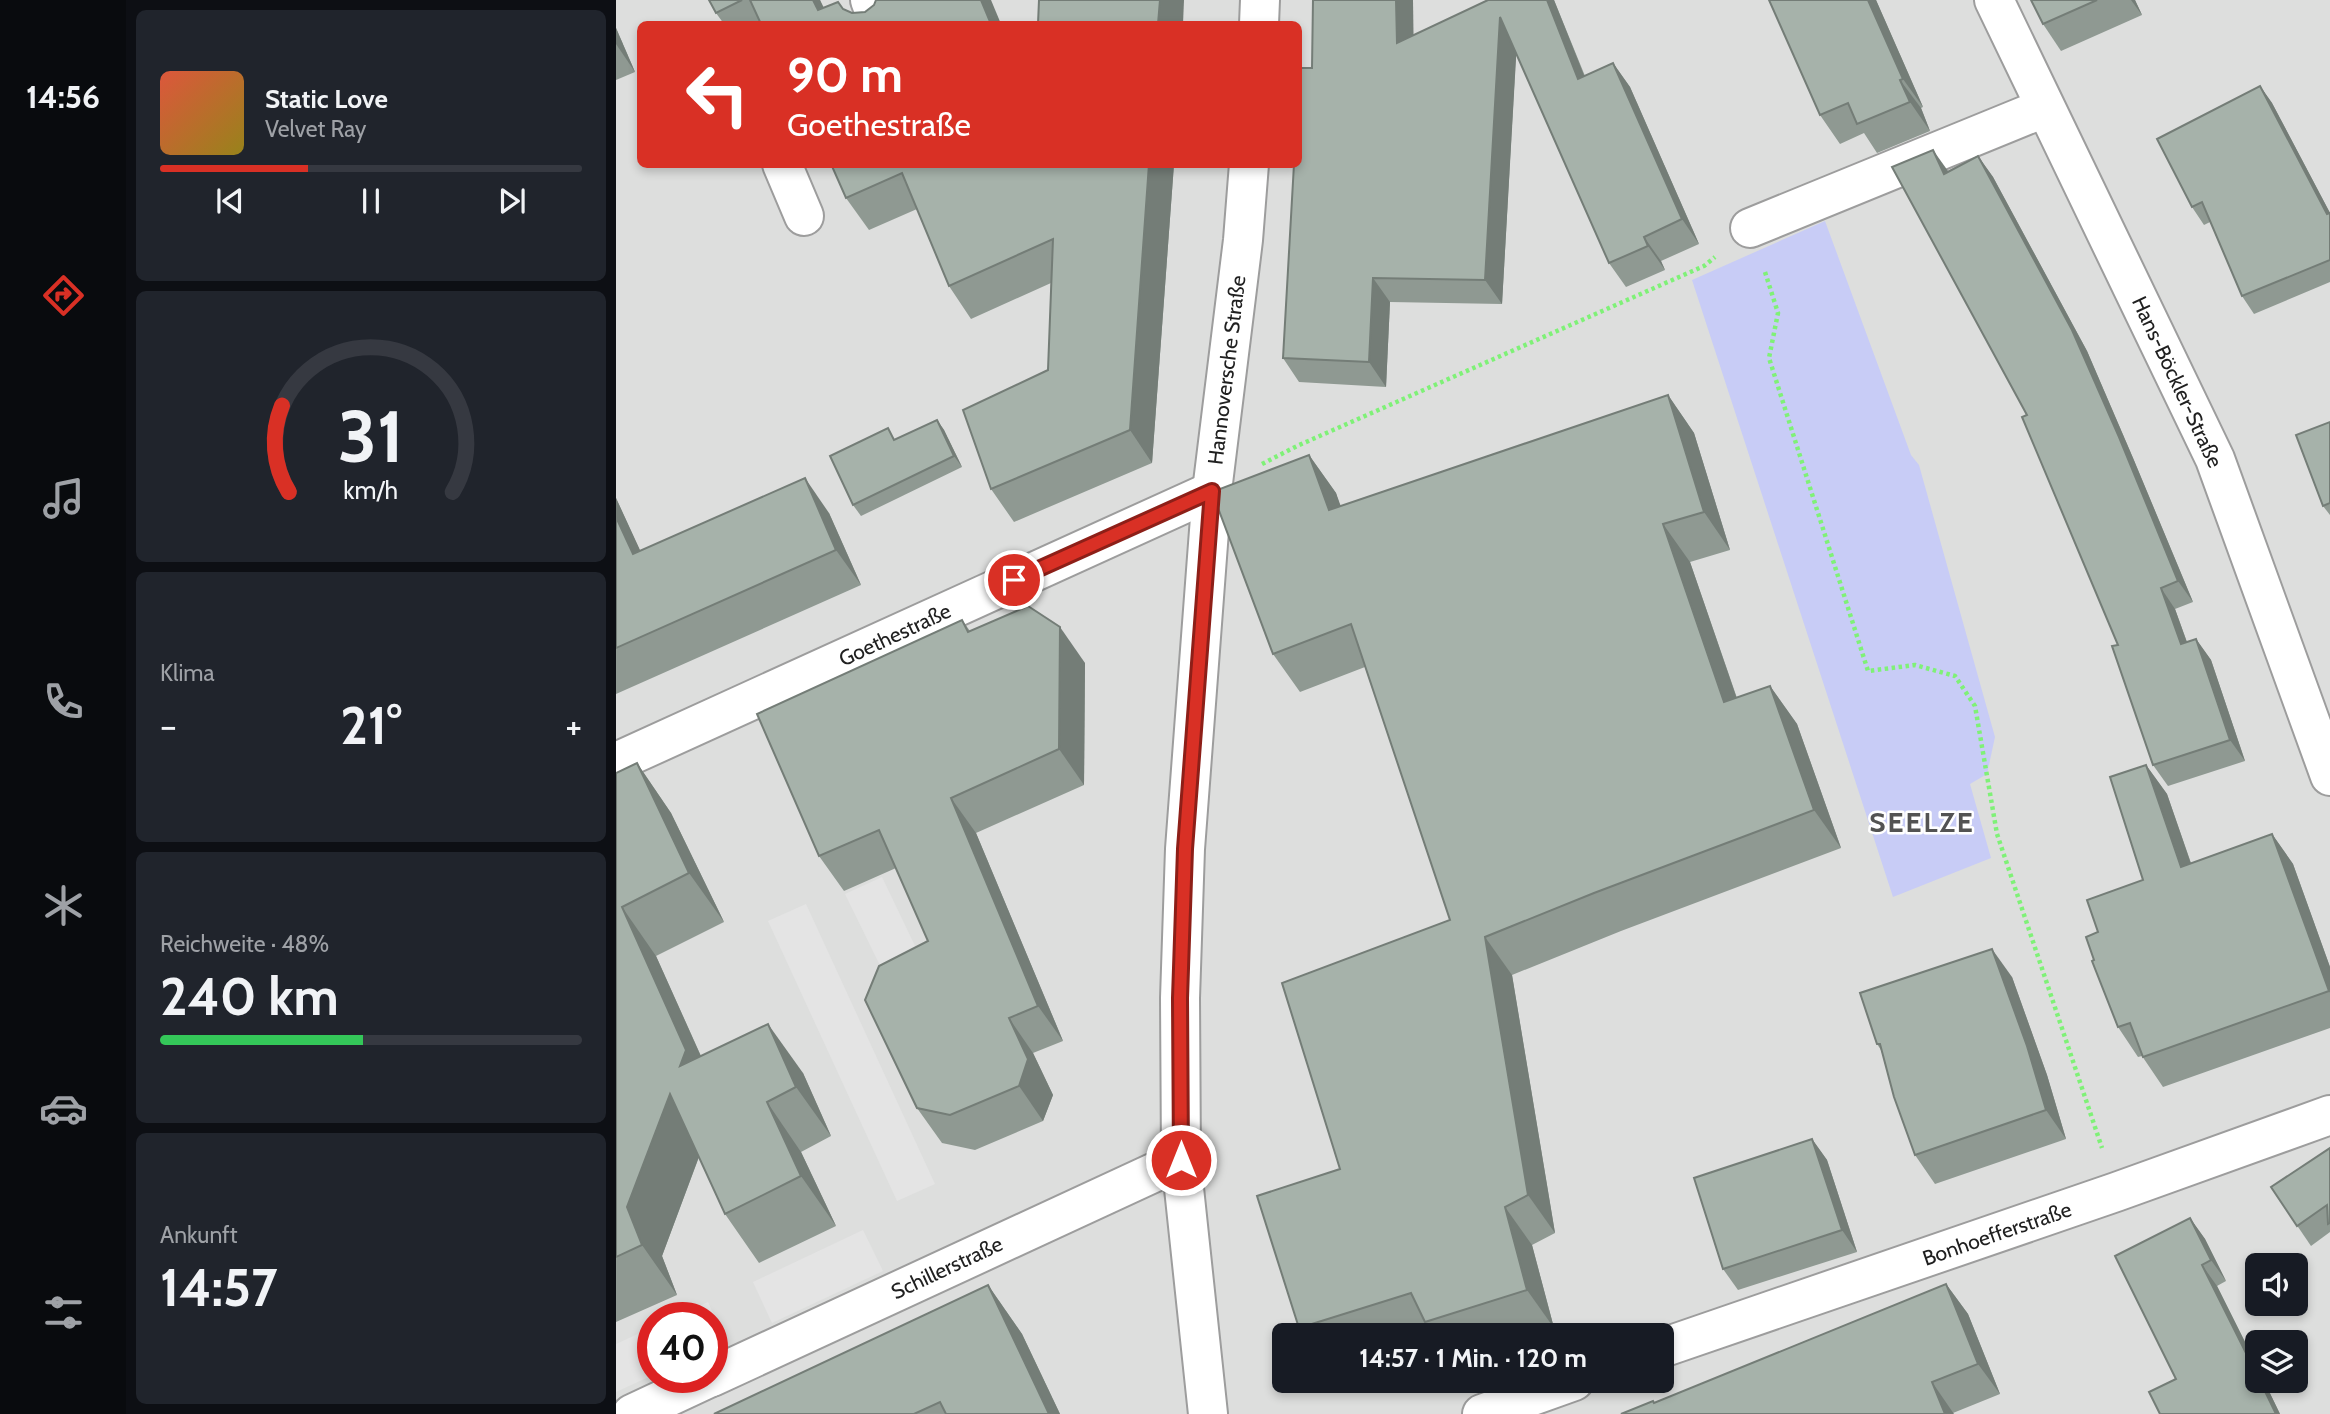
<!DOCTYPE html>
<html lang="de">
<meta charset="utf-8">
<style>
:root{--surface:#171b24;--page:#20242c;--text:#f1f3f6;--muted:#9ea1a6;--line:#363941;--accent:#d93025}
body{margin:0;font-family:Cabin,sans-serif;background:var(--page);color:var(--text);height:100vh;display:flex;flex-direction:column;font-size:26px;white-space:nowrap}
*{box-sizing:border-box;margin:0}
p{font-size:23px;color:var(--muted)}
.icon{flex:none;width:38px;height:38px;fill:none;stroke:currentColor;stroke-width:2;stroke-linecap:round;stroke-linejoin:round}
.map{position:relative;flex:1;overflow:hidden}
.sheet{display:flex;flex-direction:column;gap:10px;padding:10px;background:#0d0f14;width:490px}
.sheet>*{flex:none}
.top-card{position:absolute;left:21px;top:21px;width:665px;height:147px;border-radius:10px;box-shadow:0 4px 10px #0003;background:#d93025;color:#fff;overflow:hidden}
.tools{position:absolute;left:1629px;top:1253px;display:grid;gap:14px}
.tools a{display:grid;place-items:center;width:63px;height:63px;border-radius:10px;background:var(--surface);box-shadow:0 4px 10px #0003;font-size:35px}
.speed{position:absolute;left:21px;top:1302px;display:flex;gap:14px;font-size:35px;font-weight:700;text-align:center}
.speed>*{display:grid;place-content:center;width:91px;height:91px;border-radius:50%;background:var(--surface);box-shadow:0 4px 10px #0003;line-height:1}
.speed .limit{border:10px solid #d22;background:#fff;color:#111}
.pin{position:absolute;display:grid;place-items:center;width:60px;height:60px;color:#fff;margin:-30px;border:4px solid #fff;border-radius:50%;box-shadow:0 2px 7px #0007}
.me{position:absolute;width:77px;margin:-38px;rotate:0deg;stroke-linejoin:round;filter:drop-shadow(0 0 5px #0008)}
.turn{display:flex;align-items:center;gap:24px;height:147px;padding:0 35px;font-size:32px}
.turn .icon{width:91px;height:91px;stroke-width:2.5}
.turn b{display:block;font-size:49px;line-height:60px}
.big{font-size:52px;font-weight:800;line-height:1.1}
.sheet .widget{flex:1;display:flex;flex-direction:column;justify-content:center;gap:10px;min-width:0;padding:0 24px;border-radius:10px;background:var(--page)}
.sheet .dial{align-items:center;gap:0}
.dial svg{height:182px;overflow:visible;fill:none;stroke:var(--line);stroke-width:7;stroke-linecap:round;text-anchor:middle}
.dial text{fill:var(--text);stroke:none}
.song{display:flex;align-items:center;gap:21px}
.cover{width:84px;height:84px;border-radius:10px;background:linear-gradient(135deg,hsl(10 70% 55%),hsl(50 70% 35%))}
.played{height:7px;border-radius:4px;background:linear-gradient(90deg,var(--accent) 35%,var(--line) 35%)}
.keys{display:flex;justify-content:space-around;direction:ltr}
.heat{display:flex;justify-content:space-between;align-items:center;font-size:38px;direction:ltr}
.charge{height:10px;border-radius:5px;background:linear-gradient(90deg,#34c759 48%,var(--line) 0)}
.trip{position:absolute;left:656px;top:1323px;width:402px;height:70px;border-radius:10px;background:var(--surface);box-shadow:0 4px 10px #0003;font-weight:800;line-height:70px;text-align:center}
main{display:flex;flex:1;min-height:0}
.dock{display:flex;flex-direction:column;width:126px;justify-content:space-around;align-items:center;background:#090b0e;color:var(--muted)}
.dock .icon{width:49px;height:49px}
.dock .current{color:var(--accent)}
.dock b{font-size:32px;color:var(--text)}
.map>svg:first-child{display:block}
.residential{fill:#dddedd;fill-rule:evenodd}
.park{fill:#c8ccf6}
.parking{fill:#e4e4e4}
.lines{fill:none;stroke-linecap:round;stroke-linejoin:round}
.minor-casing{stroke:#9d9d9d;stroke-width:42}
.path{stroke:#7ff177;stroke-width:4.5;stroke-dasharray:3.5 3.5;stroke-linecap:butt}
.minor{stroke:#fff;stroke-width:38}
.wall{fill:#8f9992}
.shaded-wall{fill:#747d77}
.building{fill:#a6b2aa;stroke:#747d77;stroke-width:2}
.route-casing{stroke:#8d1f18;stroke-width:18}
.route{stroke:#d93025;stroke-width:12}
.labels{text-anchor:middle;stroke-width:5;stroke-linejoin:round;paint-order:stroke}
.street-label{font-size:21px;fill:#202020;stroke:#fff}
.district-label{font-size:28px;font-weight:bold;letter-spacing:2px;fill:#535353;stroke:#fff}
</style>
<main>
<nav class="dock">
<b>14:56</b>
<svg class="icon current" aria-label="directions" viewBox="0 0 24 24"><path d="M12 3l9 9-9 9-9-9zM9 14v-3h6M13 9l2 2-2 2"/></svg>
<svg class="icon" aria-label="music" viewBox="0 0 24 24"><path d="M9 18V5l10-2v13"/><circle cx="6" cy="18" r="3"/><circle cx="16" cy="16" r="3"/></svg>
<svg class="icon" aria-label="phone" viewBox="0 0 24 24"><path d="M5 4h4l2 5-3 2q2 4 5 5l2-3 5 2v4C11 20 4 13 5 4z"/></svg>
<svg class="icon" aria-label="climate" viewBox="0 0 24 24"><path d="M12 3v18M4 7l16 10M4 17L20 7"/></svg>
<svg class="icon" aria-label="car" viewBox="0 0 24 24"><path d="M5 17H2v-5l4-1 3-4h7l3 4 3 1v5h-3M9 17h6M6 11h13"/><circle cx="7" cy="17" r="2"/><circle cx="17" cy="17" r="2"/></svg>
<svg class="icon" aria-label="filters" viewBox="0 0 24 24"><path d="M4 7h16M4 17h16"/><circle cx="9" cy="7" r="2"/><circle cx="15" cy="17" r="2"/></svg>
</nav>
<section class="sheet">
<div class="widget">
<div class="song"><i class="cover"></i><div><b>Static Love</b><p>Velvet Ray</p></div></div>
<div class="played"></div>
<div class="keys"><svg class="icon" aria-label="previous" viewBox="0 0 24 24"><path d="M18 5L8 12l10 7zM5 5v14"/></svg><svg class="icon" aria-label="pause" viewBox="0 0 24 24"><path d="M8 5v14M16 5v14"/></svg><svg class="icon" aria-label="next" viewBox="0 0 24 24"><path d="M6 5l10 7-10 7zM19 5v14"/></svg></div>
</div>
<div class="widget dial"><svg viewBox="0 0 100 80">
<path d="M14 69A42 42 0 1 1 86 69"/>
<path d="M14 69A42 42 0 0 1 11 31" stroke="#d93025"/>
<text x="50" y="56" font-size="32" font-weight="700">31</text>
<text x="50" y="72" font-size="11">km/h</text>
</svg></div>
<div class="widget"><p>Klima</p>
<div class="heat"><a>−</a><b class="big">21°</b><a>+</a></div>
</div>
<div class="widget"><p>Reichweite · 48%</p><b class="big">240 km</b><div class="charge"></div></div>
<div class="widget"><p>Ankunft</p><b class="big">14:57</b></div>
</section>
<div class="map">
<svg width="1714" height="1414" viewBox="0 0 1714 1414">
<rect width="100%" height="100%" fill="#e7f0eb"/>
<!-- residential -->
<path class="residential" d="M0,0H1714V1414H0ZM24,24H682V164H24ZM1642,1265H1680V1304H1642ZM37,1318H96V1377H37ZM668,1335H1046V1381H668ZM1642,1342H1680V1381H1642Z"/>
<!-- park -->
<polygon class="park" points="1209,221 1295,455 1303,465 1379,737 1371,774 1354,784 1375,858 1277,897 1076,280"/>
<!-- parking -->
<g class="parking">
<polygon points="266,877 312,973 276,990 229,894"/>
<polygon points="190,904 319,1184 281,1201 152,921"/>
<polygon points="247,1230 267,1271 156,1323 137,1282"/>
<polygon points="92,1302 110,1342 96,1348 96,1318 58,1318"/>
<polygon points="37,1327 37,1375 0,1392 0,1344"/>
</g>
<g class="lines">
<defs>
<g id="minor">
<polyline points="254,0 263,24"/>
<polyline points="1378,0 1599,459 1714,776"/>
<polyline points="643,24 644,0"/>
<polyline points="166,164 188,216"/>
<polyline points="1134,228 1428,108"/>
<polyline points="0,762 596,491"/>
<polyline points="1046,1348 1500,1192 1714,1115"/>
<polyline points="96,1377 565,1160"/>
<polyline points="16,1414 95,1377"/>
<polyline points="592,1414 565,1160 564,998 569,849 596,491 627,240 633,164"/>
<polyline points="866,1414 958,1381"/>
</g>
</defs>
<!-- minor casing -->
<use href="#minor" class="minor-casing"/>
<!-- path -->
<g class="path">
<polyline points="1149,272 1162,313 1153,358 1252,671 1299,665 1339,676 1359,706 1381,834 1486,1148"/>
<polyline points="646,464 681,446 1088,266 1099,257"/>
</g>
<!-- minor -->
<use href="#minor" class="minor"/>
</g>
<!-- wall -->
<g class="wall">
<polygon points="93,0 204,0 207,8 227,9 236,13 385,24 108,24 100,13"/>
<polygon points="697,0 797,0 797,36 872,0 938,0 969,76 997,63 1014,87 1083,244 1045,261 1049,270 1010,287 993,263 900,54 886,304 774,302 770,387 683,382 667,358 696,68"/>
<polygon points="1260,0 1307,107 1305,108 1314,131 1261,153 1248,133 1224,144 1204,115"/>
<polygon points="1415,0 1519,0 1526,15 1445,51 1427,24"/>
<polygon points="0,28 19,72 0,80"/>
<polygon points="1644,86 1656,103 1714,213 1714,282 1638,314 1626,296 1594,222 1588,225 1576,207"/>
<polygon points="1362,156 1377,177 1471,351 1517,458 1577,602 1559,609 1571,642 1580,639 1595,660 1629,761 1552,786 1537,765 1502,645 1411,415 1332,171"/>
<polygon points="215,164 558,164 536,463 398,522 375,489 432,370 435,283 355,319 333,286 301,209 253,230 230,198"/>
<polygon points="1052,395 1078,433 1114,550 1074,562 1121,698 1154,686 1181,724 1225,848 1005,931 896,975 939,1233 916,1245 938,1328 915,1335 818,1335 816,1333 809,1335 688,1335 683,1328 724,1169 834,920 749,667 684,692 657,654 693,455 720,493 724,506"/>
<polygon points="321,420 328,430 346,467 245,516 237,505 280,439"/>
<polygon points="1714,422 1714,515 1707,506"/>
<polygon points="0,498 24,551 213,513 245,585 0,694"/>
<polygon points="346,620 354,631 469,663 468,785 360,833 447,1041 417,1053 437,1095 427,1121 359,1150 326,1143 301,1108 312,941 280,868 228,891 203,856"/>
<polygon points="21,763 55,813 108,922 40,956 85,1056 187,1073 215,1136 185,1152 220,1226 143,1263 109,1214 83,1157 46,1256 61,1295 0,1322 0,773"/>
<polygon points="1530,765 1551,794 1575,863 1656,834 1677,864 1714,967 1714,1028 1547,1087 1526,1056 1522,1057 1502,1027 1478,960 1482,932 1527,880"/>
<polygon points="1396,977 1431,1075 1450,1139 1319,1184 1299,1155 1265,1050 1261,1044"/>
<polygon points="1196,1139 1211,1160 1241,1252 1122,1290 1107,1269"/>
<polygon points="1714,1148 1714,1232 1695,1246 1655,1187"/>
<polygon points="1574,1218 1589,1239 1610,1281 1601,1286 1642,1368 1642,1381 1648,1381 1664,1414 1544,1414 1560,1379"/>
<polygon points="1330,1284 1352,1314 1384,1394 1337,1413 1039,1403"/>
<polygon points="372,1285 406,1334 444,1414 98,1414"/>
</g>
<!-- shaded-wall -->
<g class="shaded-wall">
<polygon points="197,0 204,0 216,24 202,10"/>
<polygon points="365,0 375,0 385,24 375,24"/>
<polygon points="544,0 568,0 567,24 542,24"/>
<polygon points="780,0 797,0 798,68 781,43"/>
<polygon points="931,0 938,0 979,103 962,79"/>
<polygon points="1252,0 1260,0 1307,107 1287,79"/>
<polygon points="1515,0 1519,0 1526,15"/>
<polygon points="884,17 901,41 886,304 869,280"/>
<polygon points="0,28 19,72 0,44"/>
<polygon points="997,63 1014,87 1083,244 1066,219"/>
<polygon points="1284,80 1305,108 1314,131 1294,102"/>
<polygon points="1644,86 1656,103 1714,213 1711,214"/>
<polygon points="1317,150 1332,171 1343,195 1328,174"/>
<polygon points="1362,156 1377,177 1471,351 1517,458 1577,602 1562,581"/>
<polygon points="533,164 558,164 536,463 514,430"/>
<polygon points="1028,237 1045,261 1049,270 1032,246"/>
<polygon points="757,278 774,302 770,387 753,362"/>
<polygon points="1052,395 1078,433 1114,550 1088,512"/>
<polygon points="321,420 328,430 346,467 338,456"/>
<polygon points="693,455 720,493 740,548 713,510"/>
<polygon points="189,478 213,513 245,585 220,550"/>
<polygon points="0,498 42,589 17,554 0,517"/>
<polygon points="1047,524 1074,562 1135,740 1108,702"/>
<polygon points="1545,588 1559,609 1579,665 1565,644"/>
<polygon points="444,627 469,663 468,785 443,749"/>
<polygon points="1580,639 1595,660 1629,761 1614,740"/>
<polygon points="1154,686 1181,724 1225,848 1198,810"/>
<polygon points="21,763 55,813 108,922 73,873"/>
<polygon points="1530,765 1551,794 1586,896 1565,867"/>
<polygon points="335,798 360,833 447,1041 422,1006"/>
<polygon points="1656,834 1677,864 1714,967 1714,993"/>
<polygon points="6,907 40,956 104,1099 64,1066"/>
<polygon points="869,937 896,975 939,1233 912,1195"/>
<polygon points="1376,949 1396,977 1431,1075 1450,1139 1430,1110"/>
<polygon points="393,1018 417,1053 437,1095 427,1121 403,1086"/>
<polygon points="152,1024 187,1073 215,1136 180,1087"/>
<polygon points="54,1094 88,1143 46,1256 61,1295 26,1245 11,1207"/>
<polygon points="151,1102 185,1152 220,1226 185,1176"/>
<polygon points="1196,1139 1211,1160 1241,1252 1226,1230"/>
<polygon points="889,1207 916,1245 938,1328 911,1290"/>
<polygon points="1574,1218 1589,1239 1610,1281 1595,1260"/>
<polygon points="1586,1265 1601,1286 1642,1368 1642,1377"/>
<polygon points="1330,1284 1352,1314 1384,1394 1362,1364"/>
<polygon points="372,1285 406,1334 444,1414 433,1414"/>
<polygon points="1644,1381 1648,1381 1664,1414 1660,1414"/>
<polygon points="1316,1382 1338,1414 1329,1414"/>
</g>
<!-- building -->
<g class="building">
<polygon points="93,0 126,0 100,13"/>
<polygon points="134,0 197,0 202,10 222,2 227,9 236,13 249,12 258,5 260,0 365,0 375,24 145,24"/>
<polygon points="423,0 544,0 542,24 422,24"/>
<polygon points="697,0 780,0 781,43 872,0 931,0 962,79 997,63 1066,219 1028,237 1032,246 993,263 884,17 869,280 757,278 753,362 667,358 678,164 682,164 682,87 684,68 696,68"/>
<polygon points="1153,0 1252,0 1287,79 1284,80 1294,102 1241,124 1232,103 1204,115"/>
<polygon points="1415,0 1481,0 1427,24"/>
<polygon points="1644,86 1711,214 1714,213 1714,260 1626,296 1586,202 1576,207 1541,139"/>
<polygon points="1317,150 1328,174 1362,156 1456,330 1503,437 1562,581 1545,588 1565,644 1580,639 1614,740 1537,765 1496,646 1502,645 1406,417 1411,415 1276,167"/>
<polygon points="215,164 533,164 514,430 375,489 347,410 432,370 437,239 333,286 286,173 230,198"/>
<polygon points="1052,395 1088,512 1047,524 1108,702 1154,686 1198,810 978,893 869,937 912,1195 889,1207 911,1290 809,1322 795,1293 683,1328 641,1196 724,1169 666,983 834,920 735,624 657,654 596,492 693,455 713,510"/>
<polygon points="321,420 338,456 237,505 214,456 272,428 278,440"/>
<polygon points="1714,422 1714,503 1707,506 1680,435"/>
<polygon points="189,478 220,550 0,648 0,517 17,554"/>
<polygon points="412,606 444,627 443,749 335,798 422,1006 393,1018 412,1059 403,1086 334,1115 301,1108 249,1000 263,966 312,941 263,830 203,856 141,714 346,620 352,632"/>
<polygon points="21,763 73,873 6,907 70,1050 64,1066 152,1024 180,1087 151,1102 185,1176 109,1214 54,1094 11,1207 26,1245 0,1257 0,773"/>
<polygon points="1530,765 1565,867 1656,834 1713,991 1527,1057 1514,1023 1502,1027 1476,961 1478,960 1470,937 1482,932 1471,900 1527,880 1494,777"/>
<polygon points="1376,949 1411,1046 1430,1110 1299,1155 1278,1097 1264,1044 1261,1044 1244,993"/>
<polygon points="1196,1139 1226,1230 1107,1269 1078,1178"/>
<polygon points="1714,1148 1714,1223 1712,1224 1711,1205 1681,1226 1655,1187"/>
<polygon points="1574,1218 1595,1260 1586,1265 1642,1377 1642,1381 1644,1381 1660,1414 1544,1414 1533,1392 1560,1379 1499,1256"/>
<polygon points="1330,1284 1362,1364 1316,1382 1329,1414 1005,1414 1037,1401 1038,1403"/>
<polygon points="372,1285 433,1414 330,1414 324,1402 298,1414 98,1414"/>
</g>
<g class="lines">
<defs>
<polyline id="route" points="398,580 596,491 569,849 564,998 565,1160"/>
</defs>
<!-- route casing -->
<use href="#route" class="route-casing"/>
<!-- route -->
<use href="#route" class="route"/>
</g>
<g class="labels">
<!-- street labels -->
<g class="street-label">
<text transform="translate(611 370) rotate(-83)" y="7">Hannoversche Straße</text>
<text transform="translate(1561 382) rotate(65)" y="7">Hans-Böckler-Straße</text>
<text transform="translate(279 635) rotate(-25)" y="7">Goethestraße</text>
<text transform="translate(1381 1234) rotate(-19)" y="7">Bonhoefferstraße</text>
<text transform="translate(331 1268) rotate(-25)" y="7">Schillerstraße</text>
</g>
<!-- district labels -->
<g class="district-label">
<text x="1306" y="832">SEELZE</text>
</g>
</g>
</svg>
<div class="tools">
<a><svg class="icon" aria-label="sound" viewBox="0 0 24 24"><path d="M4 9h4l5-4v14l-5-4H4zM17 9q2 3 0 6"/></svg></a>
<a><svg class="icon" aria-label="layers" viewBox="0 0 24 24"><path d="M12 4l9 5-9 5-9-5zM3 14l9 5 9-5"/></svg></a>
</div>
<div class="speed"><div class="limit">40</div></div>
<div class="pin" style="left:398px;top:580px;background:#d93025"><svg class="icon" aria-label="arrive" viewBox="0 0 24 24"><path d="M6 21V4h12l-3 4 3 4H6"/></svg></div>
<svg class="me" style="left:565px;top:1160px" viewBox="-20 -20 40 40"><circle r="17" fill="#d93025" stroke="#fff" stroke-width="3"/><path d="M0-11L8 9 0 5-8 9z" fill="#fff"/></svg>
<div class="trip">14:57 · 1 Min. · 120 m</div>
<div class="top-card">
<div class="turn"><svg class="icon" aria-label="left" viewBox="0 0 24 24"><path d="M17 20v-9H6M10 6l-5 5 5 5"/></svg><div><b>90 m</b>Goethestraße</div></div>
</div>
</div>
</main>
